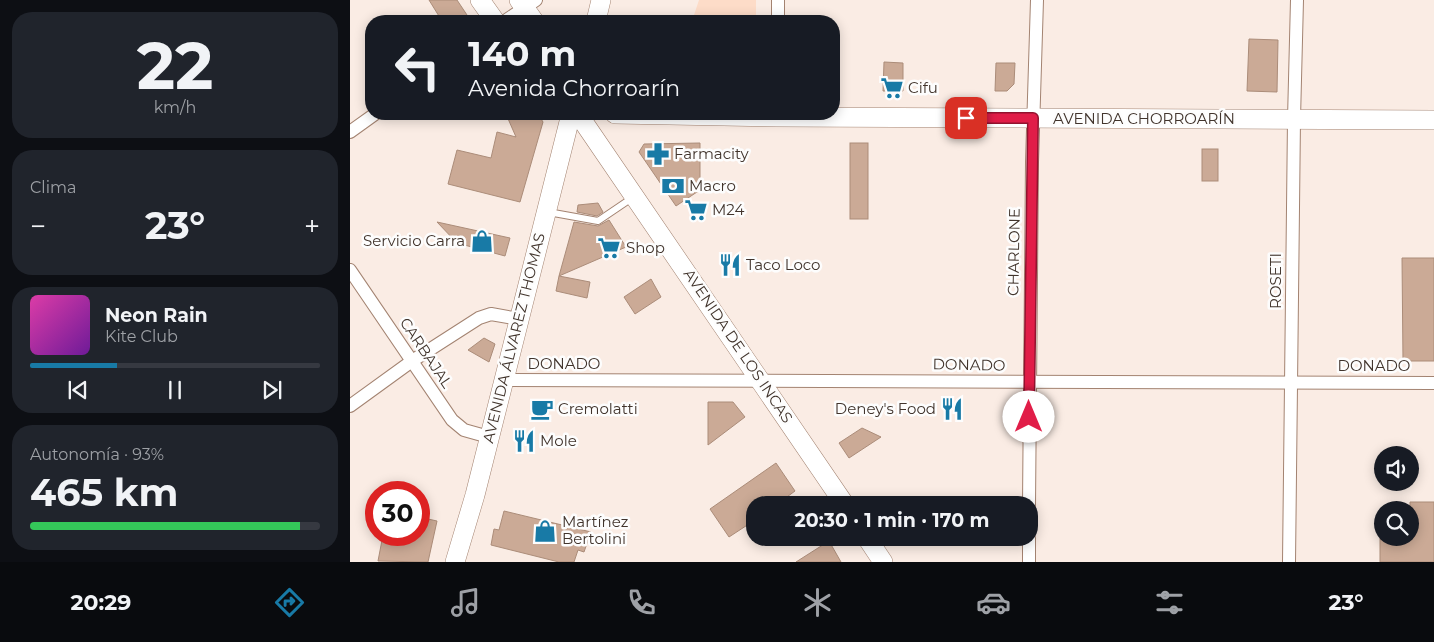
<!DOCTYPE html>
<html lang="es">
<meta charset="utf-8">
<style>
:root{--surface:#171b24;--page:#20242c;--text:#f1f3f6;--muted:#9ea1a6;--line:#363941;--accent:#187aa6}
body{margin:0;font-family:Montserrat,sans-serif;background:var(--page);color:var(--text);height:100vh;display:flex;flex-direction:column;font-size:19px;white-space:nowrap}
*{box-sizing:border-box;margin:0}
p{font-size:16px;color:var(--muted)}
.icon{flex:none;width:28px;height:28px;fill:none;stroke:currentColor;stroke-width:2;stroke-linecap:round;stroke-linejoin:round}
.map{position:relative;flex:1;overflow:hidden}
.sheet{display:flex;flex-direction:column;gap:12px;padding:12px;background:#0d0f14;width:350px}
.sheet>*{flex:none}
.guide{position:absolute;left:15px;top:15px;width:475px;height:105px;border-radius:20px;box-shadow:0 2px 12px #0003;background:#171b24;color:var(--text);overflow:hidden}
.buttons{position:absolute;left:1024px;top:446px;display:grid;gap:10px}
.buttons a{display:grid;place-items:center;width:45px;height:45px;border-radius:50%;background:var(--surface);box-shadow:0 2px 12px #0003;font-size:25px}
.speed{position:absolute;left:15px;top:481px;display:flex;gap:10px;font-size:25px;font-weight:700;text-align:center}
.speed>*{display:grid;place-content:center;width:65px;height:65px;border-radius:50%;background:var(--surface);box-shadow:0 2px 12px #0003;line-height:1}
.speed .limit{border:8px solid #d22;background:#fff;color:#111}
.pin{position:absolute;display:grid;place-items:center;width:42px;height:42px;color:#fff;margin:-21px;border-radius:10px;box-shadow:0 2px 8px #0006}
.me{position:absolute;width:55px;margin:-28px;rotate:0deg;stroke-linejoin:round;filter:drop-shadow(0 0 4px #0008)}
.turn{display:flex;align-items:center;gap:18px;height:105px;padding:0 20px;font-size:22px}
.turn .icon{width:65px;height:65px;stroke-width:2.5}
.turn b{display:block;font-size:35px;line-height:42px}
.big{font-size:38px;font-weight:700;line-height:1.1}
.sheet .widget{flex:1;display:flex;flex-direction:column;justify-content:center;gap:8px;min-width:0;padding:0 18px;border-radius:20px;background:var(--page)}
.sheet .dial{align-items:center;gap:0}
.dial b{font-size:65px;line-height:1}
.song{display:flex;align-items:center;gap:15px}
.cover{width:60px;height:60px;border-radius:8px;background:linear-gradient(135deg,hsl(320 70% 55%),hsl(280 70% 35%))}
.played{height:5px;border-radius:2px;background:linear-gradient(90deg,var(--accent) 30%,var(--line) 30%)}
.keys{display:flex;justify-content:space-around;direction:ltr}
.heat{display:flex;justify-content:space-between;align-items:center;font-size:28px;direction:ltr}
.charge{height:8px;border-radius:4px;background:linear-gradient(90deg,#34c759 93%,var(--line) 0)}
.trip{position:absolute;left:396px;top:496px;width:292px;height:50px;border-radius:20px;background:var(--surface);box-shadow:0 2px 12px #0003;font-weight:700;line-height:50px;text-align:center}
.tab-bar{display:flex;height:80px;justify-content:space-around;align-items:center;background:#090b0e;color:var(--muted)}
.tab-bar .icon{width:35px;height:35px}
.tab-bar .selected{color:var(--accent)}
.tab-bar b{font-size:22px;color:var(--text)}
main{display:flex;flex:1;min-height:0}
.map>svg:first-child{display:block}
.built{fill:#fddcc8}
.building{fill:#cbaa96;stroke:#ab8c79}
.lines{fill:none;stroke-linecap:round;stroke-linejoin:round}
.service-casing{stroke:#a38371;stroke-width:8}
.minor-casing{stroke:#a38371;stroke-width:14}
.secondary-casing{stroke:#a38371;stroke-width:20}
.service{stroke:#fff;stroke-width:6}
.minor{stroke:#fff;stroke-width:12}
.secondary{stroke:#fff;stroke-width:19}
.route-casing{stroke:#92132f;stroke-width:12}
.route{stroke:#e11d48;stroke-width:9}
.labels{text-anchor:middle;stroke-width:5;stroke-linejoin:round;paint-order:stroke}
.poi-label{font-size:15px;fill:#41342c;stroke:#fdfdfd;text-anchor:start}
.street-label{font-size:15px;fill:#41342c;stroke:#fdfdfd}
</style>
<main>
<section class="sheet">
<div class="widget dial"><b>22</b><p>km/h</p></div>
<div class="widget"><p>Clima</p>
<div class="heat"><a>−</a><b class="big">23°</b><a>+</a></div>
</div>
<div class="widget">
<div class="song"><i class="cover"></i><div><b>Neon Rain</b><p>Kite Club</p></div></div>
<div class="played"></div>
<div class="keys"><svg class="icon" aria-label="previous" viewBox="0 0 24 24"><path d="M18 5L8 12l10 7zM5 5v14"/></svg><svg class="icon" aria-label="pause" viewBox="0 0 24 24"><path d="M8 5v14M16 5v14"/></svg><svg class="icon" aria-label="next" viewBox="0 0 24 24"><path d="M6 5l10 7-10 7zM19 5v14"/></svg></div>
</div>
<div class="widget"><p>Autonomía · 93%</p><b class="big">465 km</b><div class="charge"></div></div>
</section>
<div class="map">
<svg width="1084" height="562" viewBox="0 0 1084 562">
<rect width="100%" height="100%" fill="#faece4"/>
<!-- built -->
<polygon class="built" points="349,0 406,0 406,21 342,21"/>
<!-- building -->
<g class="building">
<polygon points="79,0 107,0 121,21 92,21"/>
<polygon points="899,39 928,40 927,92 897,91"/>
<polygon points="534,62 553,63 553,91 533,91"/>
<polygon points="646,63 665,63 664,84 657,91 645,91"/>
<polygon points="156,114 188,114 193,122 170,202 98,184 107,150 141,158 147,132 166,137"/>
<polygon points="350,143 350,190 326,206 289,152 294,144"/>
<rect x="500" y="143" width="18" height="76"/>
<rect x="852" y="149" width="16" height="32"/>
<polygon points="248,203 253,212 247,216 227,212 228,205"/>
<polygon points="259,220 276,247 209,276 224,222 248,226"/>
<polygon points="87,222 160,238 155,256 107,243"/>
<polygon points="1052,258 1084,258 1084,361 1053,361"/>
<polygon points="209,276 240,282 237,298 206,291"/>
<polygon points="301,279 311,297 285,314 274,297"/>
<polygon points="134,338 145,344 139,362 118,350"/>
<polygon points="358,402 383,402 395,417 358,445"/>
<polygon points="512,428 531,437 499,458 489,443"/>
<polygon points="426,463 445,491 426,505 405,505 405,520 379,537 360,509"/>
<polygon points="1060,502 1084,502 1084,562 1030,562 1030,538 1060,538"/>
<polygon points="154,511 241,532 234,552 228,550 224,562 209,562 141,545 144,529 149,530"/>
<polygon points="69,517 87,521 78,562 28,561 33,535 69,535"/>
<polygon points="479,541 491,562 446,562"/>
</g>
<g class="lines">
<defs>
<polyline id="service" points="198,212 248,221 282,198"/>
<g id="minor">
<polyline points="155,21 186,0"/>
<polyline points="428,21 428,0"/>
<polyline points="0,132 25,114"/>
<polyline points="0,270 102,420 114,430 139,437"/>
<polyline points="154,380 1084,383"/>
<polyline points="0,406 62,361 129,318 141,314 169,319"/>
<polyline points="679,505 682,162 687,0"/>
<polyline points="679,538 679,562"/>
<polyline points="939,562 944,119 947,0"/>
</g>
<g id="secondary">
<polyline points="130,0 145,21"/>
<polyline points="169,0 184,21"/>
<polyline points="246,21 251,0"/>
<polyline points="228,114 495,505"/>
<polyline points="265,114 426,117 1084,120"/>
<polyline points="517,538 533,562"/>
<polyline points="105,562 125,495 221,114"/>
</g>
</defs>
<!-- service casing -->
<use href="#service" class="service-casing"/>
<!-- minor casing -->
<use href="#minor" class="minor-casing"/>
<!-- secondary casing -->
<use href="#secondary" class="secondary-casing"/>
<!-- service -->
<use href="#service" class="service"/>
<!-- minor -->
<use href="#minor" class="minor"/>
<!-- secondary -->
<use href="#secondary" class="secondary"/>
</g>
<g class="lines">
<defs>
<polyline id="route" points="616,118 683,118 679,417"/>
</defs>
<!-- route casing -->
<use href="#route" class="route-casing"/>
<!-- route -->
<use href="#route" class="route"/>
</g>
<!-- icons -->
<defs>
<symbol id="supermarket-bare" viewBox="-9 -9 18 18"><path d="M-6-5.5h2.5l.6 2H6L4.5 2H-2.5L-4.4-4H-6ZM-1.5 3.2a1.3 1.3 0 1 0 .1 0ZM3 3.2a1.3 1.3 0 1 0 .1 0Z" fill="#187aa6" stroke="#fdfdfd" stroke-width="2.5" paint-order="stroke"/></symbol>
<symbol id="pharmacy-bare" viewBox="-9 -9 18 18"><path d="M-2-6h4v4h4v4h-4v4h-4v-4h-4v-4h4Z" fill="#187aa6" stroke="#fdfdfd" stroke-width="2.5" paint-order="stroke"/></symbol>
<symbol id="bank-bare" viewBox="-9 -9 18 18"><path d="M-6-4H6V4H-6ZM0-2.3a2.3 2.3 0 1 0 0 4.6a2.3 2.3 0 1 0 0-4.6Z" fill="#187aa6" stroke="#fdfdfd" stroke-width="2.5" paint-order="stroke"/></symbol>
<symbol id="shop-bare" viewBox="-9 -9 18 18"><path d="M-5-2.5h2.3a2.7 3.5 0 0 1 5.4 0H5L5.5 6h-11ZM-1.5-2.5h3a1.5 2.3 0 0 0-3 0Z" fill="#187aa6" stroke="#fdfdfd" stroke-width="2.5" paint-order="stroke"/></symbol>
<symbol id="restaurant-bare" viewBox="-9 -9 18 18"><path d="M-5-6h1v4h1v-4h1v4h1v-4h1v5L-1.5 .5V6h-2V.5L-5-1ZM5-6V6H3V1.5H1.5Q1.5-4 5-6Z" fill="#187aa6" stroke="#fdfdfd" stroke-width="2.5" paint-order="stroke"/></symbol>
<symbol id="cafe-bare" viewBox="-9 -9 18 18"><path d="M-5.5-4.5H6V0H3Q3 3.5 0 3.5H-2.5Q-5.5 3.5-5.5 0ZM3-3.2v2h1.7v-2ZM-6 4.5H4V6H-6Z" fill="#187aa6" stroke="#fdfdfd" stroke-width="2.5" paint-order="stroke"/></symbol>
</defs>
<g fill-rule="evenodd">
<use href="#supermarket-bare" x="526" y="72" width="32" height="32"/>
<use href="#pharmacy-bare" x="292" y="138" width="32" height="32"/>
<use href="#bank-bare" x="307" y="170" width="32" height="32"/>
<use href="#supermarket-bare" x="330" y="194" width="32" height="32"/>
<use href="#shop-bare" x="116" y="225" width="32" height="32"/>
<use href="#supermarket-bare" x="243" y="232" width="32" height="32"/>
<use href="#restaurant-bare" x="364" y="249" width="32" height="32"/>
<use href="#cafe-bare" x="176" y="393" width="32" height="32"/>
<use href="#restaurant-bare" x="586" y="393" width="32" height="32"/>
<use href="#restaurant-bare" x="158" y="425" width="32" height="32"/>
<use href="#shop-bare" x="179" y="515" width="32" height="32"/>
</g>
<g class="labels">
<!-- poi labels -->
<g class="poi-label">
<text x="558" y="93">Cifu</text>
<text x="324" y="159">Farmacity</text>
<text x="339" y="191">Macro</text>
<text x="362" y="215">M24</text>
<text x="115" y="246" text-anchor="end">Servicio Carra</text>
<text x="276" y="253">Shop</text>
<text x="396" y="270">Taco Loco</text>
<text x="208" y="414">Cremolatti</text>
<text x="586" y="414" text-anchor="end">Deney's Food</text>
<text x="190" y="446">Mole</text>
<text x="212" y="527">Martínez<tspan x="212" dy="17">Bertolini</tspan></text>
</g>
<!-- street labels -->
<g class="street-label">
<text x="794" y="124">AVENIDA CHORROARÍN</text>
<text transform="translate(664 252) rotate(-89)" y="5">CHARLONE</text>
<text transform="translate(926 281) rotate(-90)" y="5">ROSETI</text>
<text transform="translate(164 338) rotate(-76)" y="5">AVENIDA ÁLVAREZ THOMAS</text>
<text transform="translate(388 346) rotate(56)" y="5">AVENIDA DE LOS INCAS</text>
<text transform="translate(76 353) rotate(56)" y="5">CARBAJAL</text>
<text x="214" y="369">DONADO</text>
<text transform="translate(619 365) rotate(1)" y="5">DONADO</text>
<text x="1024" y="371">DONADO</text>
</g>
</g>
</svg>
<div class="buttons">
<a><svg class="icon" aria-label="sound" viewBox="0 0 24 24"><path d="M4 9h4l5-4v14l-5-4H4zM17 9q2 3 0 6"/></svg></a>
<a><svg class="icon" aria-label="search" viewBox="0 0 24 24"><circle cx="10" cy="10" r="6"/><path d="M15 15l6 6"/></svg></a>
</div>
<div class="speed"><div class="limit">30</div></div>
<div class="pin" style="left:616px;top:118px;background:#d93025"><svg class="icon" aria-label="arrive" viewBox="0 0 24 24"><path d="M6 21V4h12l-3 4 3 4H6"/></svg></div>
<svg class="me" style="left:679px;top:417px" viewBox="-20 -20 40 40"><circle r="19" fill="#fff"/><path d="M0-13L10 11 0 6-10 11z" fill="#e11d48"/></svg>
<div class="trip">20:30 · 1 min · 170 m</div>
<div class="guide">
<div class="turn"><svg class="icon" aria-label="left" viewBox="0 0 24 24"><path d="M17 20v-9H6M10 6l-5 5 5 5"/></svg><div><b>140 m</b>Avenida Chorroarín</div></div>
</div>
</div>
</main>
<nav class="tab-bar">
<b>20:29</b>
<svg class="icon selected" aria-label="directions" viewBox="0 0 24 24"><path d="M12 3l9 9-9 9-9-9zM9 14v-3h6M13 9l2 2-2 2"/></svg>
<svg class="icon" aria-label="music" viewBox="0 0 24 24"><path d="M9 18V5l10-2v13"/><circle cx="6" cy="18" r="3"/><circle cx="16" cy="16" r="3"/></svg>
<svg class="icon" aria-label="phone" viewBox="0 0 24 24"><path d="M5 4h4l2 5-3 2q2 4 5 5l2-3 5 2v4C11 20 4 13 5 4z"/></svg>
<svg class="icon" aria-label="climate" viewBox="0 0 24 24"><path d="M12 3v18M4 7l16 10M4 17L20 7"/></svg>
<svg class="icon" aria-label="car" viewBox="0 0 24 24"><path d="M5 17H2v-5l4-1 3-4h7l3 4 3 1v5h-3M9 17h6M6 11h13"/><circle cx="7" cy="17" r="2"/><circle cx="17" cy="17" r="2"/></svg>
<svg class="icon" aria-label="filters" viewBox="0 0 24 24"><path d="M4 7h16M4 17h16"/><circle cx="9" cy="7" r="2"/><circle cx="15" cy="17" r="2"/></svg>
<b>23°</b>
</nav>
